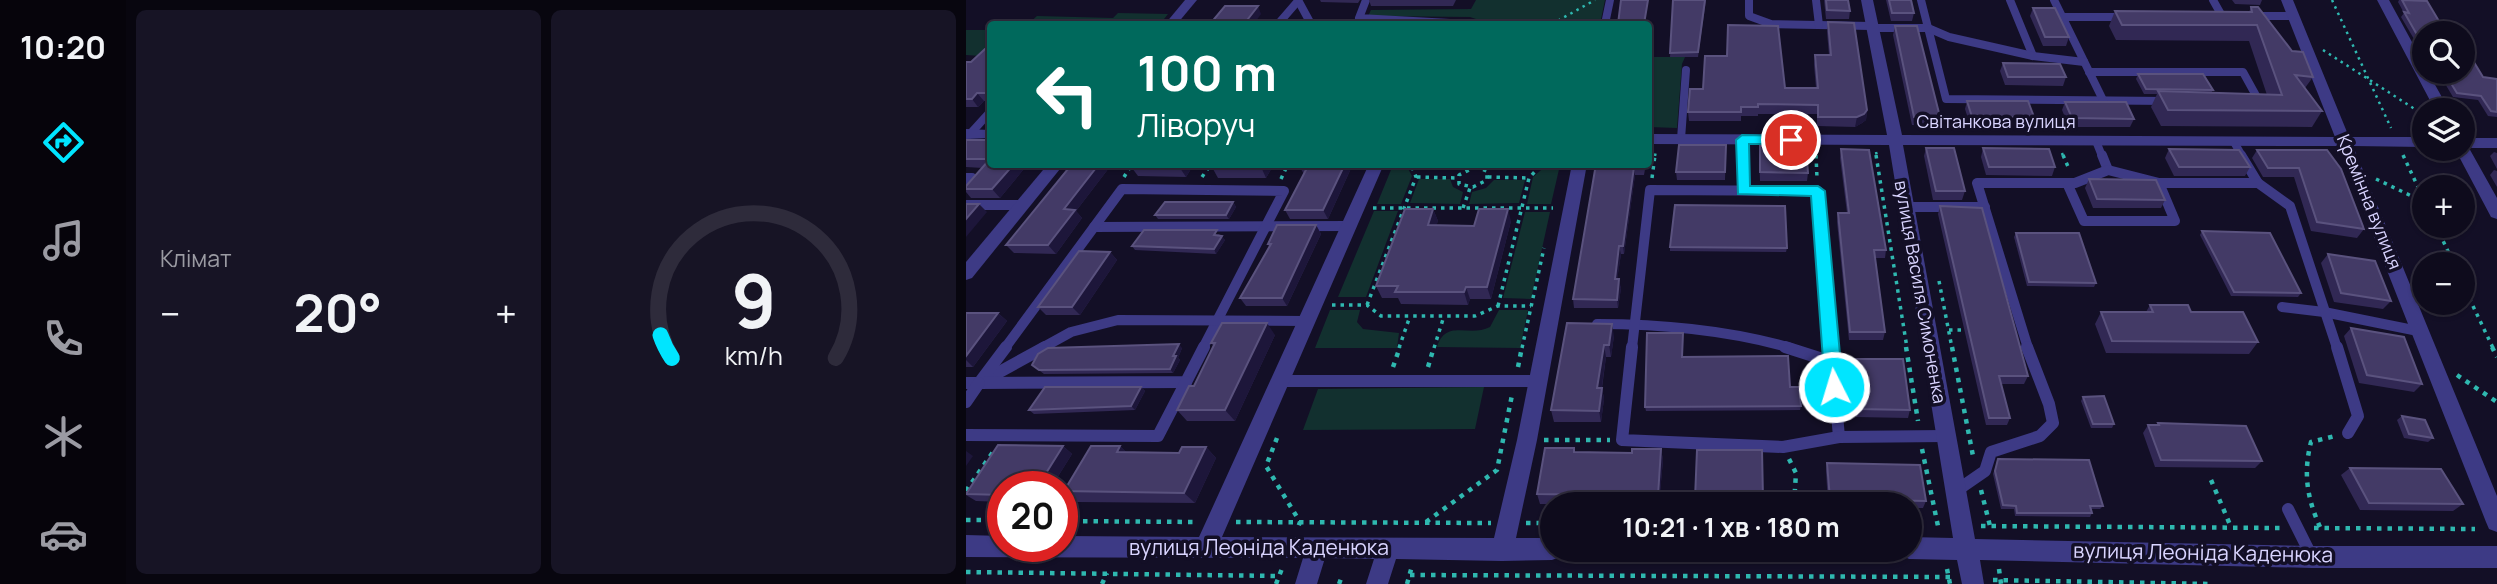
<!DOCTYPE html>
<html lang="uk">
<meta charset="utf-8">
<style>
:root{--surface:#0e0b1c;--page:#171425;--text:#f1f3f6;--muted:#9b9ba3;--line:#2e2b3b;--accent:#00e5ff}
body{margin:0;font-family:Manrope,sans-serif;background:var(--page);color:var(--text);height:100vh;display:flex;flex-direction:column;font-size:26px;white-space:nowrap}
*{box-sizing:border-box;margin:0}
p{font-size:23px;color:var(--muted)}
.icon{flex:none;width:38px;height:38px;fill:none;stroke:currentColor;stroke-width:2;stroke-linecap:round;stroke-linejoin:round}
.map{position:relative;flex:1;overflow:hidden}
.sheet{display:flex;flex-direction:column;gap:10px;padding:10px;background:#08060f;width:840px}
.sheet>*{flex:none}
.banner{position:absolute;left:21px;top:21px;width:665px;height:147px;border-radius:7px;box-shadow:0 2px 5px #0004,0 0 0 2px var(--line);background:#00695c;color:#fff;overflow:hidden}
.fabs{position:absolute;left:1446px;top:21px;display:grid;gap:14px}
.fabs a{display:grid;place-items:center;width:63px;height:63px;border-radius:50%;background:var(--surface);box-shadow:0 2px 5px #0004,0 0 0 2px var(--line);font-size:35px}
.speed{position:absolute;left:21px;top:471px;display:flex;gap:14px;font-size:35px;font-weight:700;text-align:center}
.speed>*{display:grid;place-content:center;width:91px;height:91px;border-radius:50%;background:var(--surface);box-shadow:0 2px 5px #0004,0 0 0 2px var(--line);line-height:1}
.speed .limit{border:10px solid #d22;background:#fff;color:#111}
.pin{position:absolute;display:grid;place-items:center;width:60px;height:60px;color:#fff;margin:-30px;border:4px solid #fff;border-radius:50%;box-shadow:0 2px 7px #0007}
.me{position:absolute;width:77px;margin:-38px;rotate:355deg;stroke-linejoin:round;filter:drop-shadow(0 0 5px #0008)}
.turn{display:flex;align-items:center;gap:24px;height:147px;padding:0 35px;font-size:32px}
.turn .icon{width:91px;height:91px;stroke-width:2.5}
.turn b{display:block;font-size:49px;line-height:60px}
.big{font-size:52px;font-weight:700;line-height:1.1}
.sheet .widget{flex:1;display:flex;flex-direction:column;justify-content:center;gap:10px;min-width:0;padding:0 24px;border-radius:10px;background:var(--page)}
.sheet .dial{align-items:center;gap:0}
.dial svg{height:182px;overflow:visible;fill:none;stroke:var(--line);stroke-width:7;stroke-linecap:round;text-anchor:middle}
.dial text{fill:var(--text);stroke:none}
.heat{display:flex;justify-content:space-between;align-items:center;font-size:38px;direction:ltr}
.sheet .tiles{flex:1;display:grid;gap:10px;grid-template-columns:repeat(2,1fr)}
.trip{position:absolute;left:574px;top:492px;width:382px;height:70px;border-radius:35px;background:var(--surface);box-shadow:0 2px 5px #0004,0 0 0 2px var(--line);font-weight:700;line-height:70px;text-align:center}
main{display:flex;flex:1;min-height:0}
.tabs{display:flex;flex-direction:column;width:126px;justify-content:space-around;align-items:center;background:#06040b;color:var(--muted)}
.tabs .icon{width:49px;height:49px}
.tabs .current{color:var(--accent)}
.tabs b{font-size:32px;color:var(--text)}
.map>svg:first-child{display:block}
.green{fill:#12302f}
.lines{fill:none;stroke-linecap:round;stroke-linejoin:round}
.path-far2{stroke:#2fb8b0;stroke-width:2.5;stroke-dasharray:2.5 4.5;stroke-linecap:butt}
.path-far1{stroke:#2fb8b0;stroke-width:3.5;stroke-dasharray:3.5 5;stroke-linecap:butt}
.path{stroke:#2fb8b0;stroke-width:4.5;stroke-dasharray:4.5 6;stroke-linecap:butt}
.service-far2{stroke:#3d3a85;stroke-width:8}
.service-far1{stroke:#3d3a85;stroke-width:10}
.service{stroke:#3d3a85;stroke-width:12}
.minor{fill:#3d3a85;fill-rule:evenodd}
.wall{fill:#312854}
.shaded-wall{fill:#1d163a}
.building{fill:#433a66;stroke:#5a527e;stroke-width:2}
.route{fill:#00e5ff;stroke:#0095a6;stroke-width:2}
.labels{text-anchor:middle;stroke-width:7;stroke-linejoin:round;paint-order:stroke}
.street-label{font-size:18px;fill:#d9d4ff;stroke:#130f26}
.near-street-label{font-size:21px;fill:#d9d4ff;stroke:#130f26}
</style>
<main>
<nav class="tabs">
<b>10:20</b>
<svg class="icon current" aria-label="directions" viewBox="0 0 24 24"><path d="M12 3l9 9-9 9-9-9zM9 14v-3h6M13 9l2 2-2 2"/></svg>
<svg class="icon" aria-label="music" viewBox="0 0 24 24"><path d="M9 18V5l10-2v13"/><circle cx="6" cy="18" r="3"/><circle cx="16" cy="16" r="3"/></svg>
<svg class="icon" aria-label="phone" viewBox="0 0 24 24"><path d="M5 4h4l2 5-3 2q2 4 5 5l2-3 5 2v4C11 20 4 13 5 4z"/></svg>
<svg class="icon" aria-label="climate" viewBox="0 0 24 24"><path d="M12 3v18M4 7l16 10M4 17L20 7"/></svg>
<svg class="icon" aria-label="car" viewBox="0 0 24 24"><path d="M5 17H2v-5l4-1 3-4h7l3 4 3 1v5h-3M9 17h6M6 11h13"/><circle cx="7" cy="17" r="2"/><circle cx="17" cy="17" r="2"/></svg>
</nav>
<section class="sheet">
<div class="tiles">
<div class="widget"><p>Клімат</p>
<div class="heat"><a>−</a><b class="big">20°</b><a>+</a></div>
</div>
<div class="widget dial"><svg viewBox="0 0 100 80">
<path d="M14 69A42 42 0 1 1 86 69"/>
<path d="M14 69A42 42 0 0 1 9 59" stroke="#00e5ff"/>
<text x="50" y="56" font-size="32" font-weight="700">9</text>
<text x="50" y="72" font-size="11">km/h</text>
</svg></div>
</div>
</section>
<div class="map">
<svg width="1531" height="584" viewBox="0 0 1531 584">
<rect width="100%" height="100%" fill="#130f26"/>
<!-- green -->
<g class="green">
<polygon points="510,0 639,0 634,24 514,24 513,20 504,17 402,16 405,10 505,9"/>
<polygon points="152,13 202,14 194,24 151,24 154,20 76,19 70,24 62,24 71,16 147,18"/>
<polygon points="0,30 24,30 24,47 15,56 0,55"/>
<polygon points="683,57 719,57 716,64 711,128 683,127 685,104 683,104"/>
<polygon points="427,165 440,165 446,176 435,204 411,204"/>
<polygon points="581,165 594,165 585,204 561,204 567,177"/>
<polygon points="453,179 484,179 487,187 497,192 494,204 444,203"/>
<polygon points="528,180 559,180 553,203 503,204 506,192 520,188"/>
<polygon points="408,211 432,211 400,297 372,297"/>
<polygon points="559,212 584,212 565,299 537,298"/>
<polygon points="364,310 394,310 391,322 397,329 433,333 431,348 349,348"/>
<path d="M533,310H562L554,348L471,347C480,318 503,338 524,327Z"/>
<polygon points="518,387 509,429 337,430 352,389"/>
</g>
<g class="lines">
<!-- path-far2 -->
<g class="path-far2">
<polyline points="1366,0 1425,128"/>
<polyline points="586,24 629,0"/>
<polyline points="1357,50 1458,115"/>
<polyline points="850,151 850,156"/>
<polyline points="910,152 911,156"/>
<polyline points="1096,153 1097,156"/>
<polyline points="689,156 690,151"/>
</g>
<!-- path-far1 -->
<g class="path-far1">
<polyline points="850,155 851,178"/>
<polyline points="910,155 941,348"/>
<polyline points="1097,155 1103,169"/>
<polyline points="1437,155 1458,200"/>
<polygon points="509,167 521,171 521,180 507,187 493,184 493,175"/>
<polyline points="158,177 166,164"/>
<polyline points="236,177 245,164"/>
<polyline points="451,177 491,178"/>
<polyline points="522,177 563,178"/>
<polyline points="686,178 689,155"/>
<polyline points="315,179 322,164"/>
<polyline points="1410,179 1458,202"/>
<polyline points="407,208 587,208"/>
<polyline points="497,208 504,188"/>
<polyline points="1470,226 1488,264"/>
<polyline points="973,281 986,348"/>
<polyline points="1496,283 1527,348"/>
<polyline points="366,305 401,305 415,316 509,316 532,306 565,306"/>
<polyline points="401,305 450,177 445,164"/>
<polyline points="532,306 563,178 576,164"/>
<polyline points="983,330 1002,330"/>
<polyline points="433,348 444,316"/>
<polyline points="468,348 478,316"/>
<polyline points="556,348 578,248"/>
</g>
<!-- path -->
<g class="path">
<polyline points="940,347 952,421"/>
<polyline points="986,347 1007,456"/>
<polyline points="1526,347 1531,357"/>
<polyline points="427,367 434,347"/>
<polyline points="462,367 468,347"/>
<polyline points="552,367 556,347"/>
<polyline points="1491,375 1531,402"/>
<polyline points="311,438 300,466 334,522 331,530"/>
<polyline points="578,440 644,440"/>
<polyline points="956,449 973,531"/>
<polyline points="823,459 830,473 828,504"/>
<polyline points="1245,480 1265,527"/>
<polyline points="1015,490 1025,530"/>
<polyline points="0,491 29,449"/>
<polyline points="96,499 102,489"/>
<polyline points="0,520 37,520"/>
<polyline points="96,521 231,522"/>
<polyline points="270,522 525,523"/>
<polyline points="460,522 531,470 546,395"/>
<polyline points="560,523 586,523"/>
<polyline points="1015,526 1316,528"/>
<path d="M1354,527C1341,498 1337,473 1345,442L1369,436"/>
<polyline points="1348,528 1509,529"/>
<polyline points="981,569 984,584"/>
<polyline points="1033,569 1035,584"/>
<polyline points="0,572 313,576"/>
<polyline points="444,575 987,577"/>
<polyline points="1027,580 1245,584"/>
<polyline points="136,584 141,573"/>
<polyline points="310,584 317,566"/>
<polyline points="373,584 376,576"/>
<polyline points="441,584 446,566"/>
</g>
<!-- service-far2 -->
<g class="service-far2">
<polyline points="332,0 345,24"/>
<polyline points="400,0 393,18 502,24"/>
<polyline points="783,0 783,16 805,24 905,26"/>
<polyline points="850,0 853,25"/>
<polyline points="955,0 980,99 1200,101"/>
<polyline points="1044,0 1067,56"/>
<polyline points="1088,0 1137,100"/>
<polyline points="1247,0 1256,16"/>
<polyline points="1285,16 1327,16"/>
<polyline points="1097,17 1160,17"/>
<polyline points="312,24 332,1"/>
<polyline points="639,24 644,0"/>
<polyline points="906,28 962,28 983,37 1067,56 1118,62"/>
<polyline points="1123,72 1277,72 1293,101 1286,101"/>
<polyline points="4,134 24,112"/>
<polyline points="715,139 720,70"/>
<polyline points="776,140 777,156"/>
<polyline points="1130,141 1136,156"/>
<polyline points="1268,142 1276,156"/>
</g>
<!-- service-far1 -->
<g class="service-far1">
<polyline points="777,155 778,190"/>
<polyline points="1136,155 1142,170"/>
<polyline points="1275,155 1292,183"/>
<polyline points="0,178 6,178 0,186"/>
<polyline points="1101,183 1118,221 1209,221 1193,183"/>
<polyline points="0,205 57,205"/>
<polyline points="939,207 1019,207"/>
<polyline points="128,227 383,226"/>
<polyline points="1316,307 1358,312 1457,332"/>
<path d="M631,324C697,324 762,330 825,348"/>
<polyline points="39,348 156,189 318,191 237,348"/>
<polyline points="76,348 105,332 152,320 340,321"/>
<polyline points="666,348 684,190 852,191 865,348"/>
<polyline points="1062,348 1011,183 1109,183 1142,170 1193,183 1292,183 1324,206 1371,348"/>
</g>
<!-- service -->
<g class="service">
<polyline points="666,347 656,440 817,447 873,437 865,347"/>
<polyline points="819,347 866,362"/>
<polyline points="1371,347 1392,416 1382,433"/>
<polyline points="19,380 79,347"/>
<polyline points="313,381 572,381"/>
<polyline points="0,383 13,383"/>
<polyline points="13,383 40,347"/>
<polyline points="13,383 220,382 238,347"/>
<polyline points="0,402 13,383"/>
<polyline points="0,435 192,436 220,382"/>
<polyline points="873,437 979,436"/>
<polyline points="990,491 1019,471 1025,452 1074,436 1087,423 1083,404 1061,347"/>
<polyline points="1322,509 1346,557"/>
</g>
<!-- minor -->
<g class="minor">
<polygon points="219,0 231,0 211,24 199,24"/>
<polygon points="895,0 907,0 936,135 1369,137 1315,0 1327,0 1383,137 1458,137 1458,147 1387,146 1531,496 1531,532 1523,529 1520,522 1372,146 937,145 1009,539 1346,546 1531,546 1531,568 1346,568 1014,560 1018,584 996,584 991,560 943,559 935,555 933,550 943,550 943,537 987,538 923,145 682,144 682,134 921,135"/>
<polygon points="1411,0 1423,0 1458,64 1458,72 1462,72 1483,110 1469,110"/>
<polygon points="0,129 24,130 24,138 0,139"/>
<polygon points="1496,138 1531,138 1531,148 1503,148 1531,198 1531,219 1525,217 1489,149 1496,149"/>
<polygon points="82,164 98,164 6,278 0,280 0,262"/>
<polygon points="403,164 418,164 256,537 528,538 551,440 606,164 621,164 571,440 550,538 586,538 586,550 597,550 594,557 586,560 536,561 430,559 422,584 400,584 408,559 359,558 351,584 329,584 337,558 0,557 0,535 37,536 37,546 96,546 96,536 233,537"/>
</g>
</g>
<!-- wall -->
<g class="wall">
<polygon points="354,0 394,0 392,3 355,2"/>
<polygon points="403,0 490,0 487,6 405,6"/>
<polygon points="707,0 740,0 732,57 704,57"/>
<polygon points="858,0 882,0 884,11 883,19 860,19"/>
<polygon points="920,0 945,0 948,13 946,21 925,21"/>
<polygon points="1266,0 1296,0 1294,5 1269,4"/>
<polygon points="1433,0 1451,0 1458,33 1458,56 1435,17 1438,13 1432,2"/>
<polygon points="1285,7 1326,51 1347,77 1339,88 1356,111 1346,127 1195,126 1185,107 1191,94 1178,94 1170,79 1172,74 1247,90 1245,93 1301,95 1283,41 1150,40 1143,26 1149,11 1283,12"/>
<polygon points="1067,8 1103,37 1100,46 1077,46 1064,16"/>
<polygon points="862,22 901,110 900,120 896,123 889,127 851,126 851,114 792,114 792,116 775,116 775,121 723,121 722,112 761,56 819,88 850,88 848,65 849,55 863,55 861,32"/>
<polygon points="929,26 974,117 972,126 946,125 927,35"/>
<polygon points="24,49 24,101 18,101 12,107 0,107 0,62 5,62"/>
<polygon points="1037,63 1100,77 1097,86 1039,85 1034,71"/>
<polygon points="1472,72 1496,72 1517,77 1531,79 1531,117 1522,116 1512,100 1487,97"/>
<polygon points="1001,101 1068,117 1065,126 1004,125 999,109"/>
<polygon points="1099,102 1168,119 1164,127 1103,127 1096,110"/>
<polygon points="0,140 24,140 24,164 62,164 34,198 5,198 0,192 0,186 17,168 0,167"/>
<polygon points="760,145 759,180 711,180 710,172"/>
<polygon points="960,148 999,191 996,200 967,200 958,156"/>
<polygon points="1017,148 1089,167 1086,176 1020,175 1015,157"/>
<polygon points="875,149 920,250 919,258 909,258 919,332 917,340 883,340 871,222 872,213 881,213 874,158"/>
<polygon points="1203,149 1284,167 1279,176 1208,176 1199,158"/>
<polygon points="1291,150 1361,150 1398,229 1391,238 1345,231 1328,177 1297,177 1286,158"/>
<polygon points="1528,152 1531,153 1531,169 1524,156"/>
<polygon points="793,154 842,173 841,181 794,181"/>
<polygon points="106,164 146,164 110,211 116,218 90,254 48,253 40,245"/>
<polygon points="168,164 228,164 220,177 172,176 166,168"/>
<polygon points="308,164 300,178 252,178 247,169"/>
<polygon points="387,164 362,219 324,219 319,210 338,174 333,166"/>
<polygon points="630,164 680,164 678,175 669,175 658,254 655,254 651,279 655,288 652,308 608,308 607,299"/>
<polygon points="1528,170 1531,171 1531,187 1524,175"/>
<polygon points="1123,179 1199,200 1195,208 1127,208 1119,188"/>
<polygon points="267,202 270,207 263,219 192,219 189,215"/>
<polygon points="974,206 1062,376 1058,384 1035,384 1044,418 1041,425 1020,425 972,214"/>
<polygon points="467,209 472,221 470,225 508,226 545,221 525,299 504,299 502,305 435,304 432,298 416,298 410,286"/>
<polygon points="350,225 355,234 321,306 280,306 274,298 303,247 302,244"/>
<polygon points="1236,231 1335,293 1332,297 1265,296 1234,235"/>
<polygon points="1050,233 1130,283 1128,287 1061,286 1048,237"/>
<polygon points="254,234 253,235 259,240 250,254 169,250 166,246"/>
<polygon points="704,247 821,248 820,252 704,251"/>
<polygon points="144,252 151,260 114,315 80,315 72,307"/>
<polygon points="1362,254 1425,301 1417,309 1368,302 1355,263"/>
<polygon points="1184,305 1225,312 1292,342 1283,354 1140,353 1129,324 1135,312 1180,312"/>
<polygon points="0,313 32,313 41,321 7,367 0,367"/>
<polygon points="601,323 648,336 645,357 640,357 636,388 638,399 635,422 588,422 585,410"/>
<polygon points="1385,328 1456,384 1448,392 1393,383 1378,336"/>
<polygon points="309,335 269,421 221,421 211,410 228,386 248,347 245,343"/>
<polygon points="216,348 212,358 214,360 207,373 78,374 66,365"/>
<polygon points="717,357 824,387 835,406 834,410 680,411 679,407"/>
<polygon points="887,359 944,410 942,418 890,417 885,367"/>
<polygon points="175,387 179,391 169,410 68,414 63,410"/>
<polygon points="1117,397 1148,424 1146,428 1125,428 1115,401"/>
<polygon points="1436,416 1467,438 1462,442 1438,438 1431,420"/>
<polygon points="1192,423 1296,461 1289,468 1189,467 1177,433 1182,425 1190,425"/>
<polygon points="97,446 106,454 86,486 37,486 37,502 10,501 0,495"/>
<polygon points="154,446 160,452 213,453 240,447 250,458 229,503 111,502 98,491"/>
<polygon points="695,449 697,460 693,504 574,504 571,494 609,452 666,453"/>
<polygon points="1032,459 1137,506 1134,509 1125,509 1126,513 1124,517 1049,516 1048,509 1035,509 1027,474"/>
<polygon points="861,463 960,501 957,508 943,508 943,504 862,504 860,471"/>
<polygon points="1384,468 1497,504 1487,511 1394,510 1375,475"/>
<rect x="729" y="499" width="68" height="5"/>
</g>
<!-- shaded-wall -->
<g class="shaded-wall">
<polygon points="292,6 295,14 288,24 278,24"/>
<polygon points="11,93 18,101 12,107 6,99"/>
<polygon points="901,110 900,120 896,123 889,127 891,117"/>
<polygon points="48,164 62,164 34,198 26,189"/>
<polygon points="133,164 146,164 110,211 116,218 90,254 82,245 98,209"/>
<polygon points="217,164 228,164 220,177 214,168"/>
<polygon points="298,164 308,164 300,178 296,169"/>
<polygon points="379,164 387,164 362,219 357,210"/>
<polygon points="668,167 669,175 658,254 657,246"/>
<polygon points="267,202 270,207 263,219 260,215"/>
<polygon points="13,204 21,212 0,237 0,219"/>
<polygon points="467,209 472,221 466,238 462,225"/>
<polygon points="542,209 545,221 525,299 521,287"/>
<polygon points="350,225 355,234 321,306 316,298"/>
<polygon points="256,236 259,240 250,254 248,249"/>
<polygon points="653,246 655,254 650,288 649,279"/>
<polygon points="144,252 151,260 114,315 106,307"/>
<polygon points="653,279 655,288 652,308 651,300"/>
<polygon points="500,287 504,299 502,305 498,292"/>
<polygon points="32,313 41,321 7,367 0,360 0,356"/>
<polygon points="301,323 309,335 269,421 259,410"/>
<polygon points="646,324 648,336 645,357 643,345"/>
<polygon points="213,344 216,348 212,358 214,360 207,373 204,369 207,356"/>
<polygon points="638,345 640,357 634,399 631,388"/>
<polygon points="175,387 179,391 169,410 165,406"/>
<polygon points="636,388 638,399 635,422 633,411"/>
<polygon points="97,446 106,454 86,486 72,486"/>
<polygon points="154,446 166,457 151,452"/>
<polygon points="240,447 250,458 229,503 218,493"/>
<polygon points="695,449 697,460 693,504 692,496"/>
<polygon points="0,451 7,456 0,466"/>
</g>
<!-- building -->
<g class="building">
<polygon points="655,0 682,0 678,24 652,24"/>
<polygon points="707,0 739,0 732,52 704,53"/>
<polygon points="860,0 882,0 884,11 861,10"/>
<polygon points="923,0 945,0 948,13 926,13"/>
<polygon points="1436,0 1461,1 1480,33 1458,33 1458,47 1438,12 1443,13"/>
<polygon points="259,6 292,6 278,24 244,24"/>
<polygon points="1285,7 1292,7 1326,51 1337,52 1347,77 1329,75 1356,111 1202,110 1192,91 1316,95 1291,25 1156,25 1149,11 1286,12"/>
<polygon points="1067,8 1089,8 1103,37 1079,37"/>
<polygon points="862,22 888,23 901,110 898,114 891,117 852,117 852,105 792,104 792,107 775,107 775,112 722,112 724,89 737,89 739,56 761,56 762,25 812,26 819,88 852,88 849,55 865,55"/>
<polygon points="929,26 951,26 974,117 948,117"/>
<polygon points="19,49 24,49 24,93 11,93 6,99 0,99 0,62 5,62"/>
<polygon points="1496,58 1506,59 1517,77 1531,79 1531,112 1525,111 1515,96 1491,93 1478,72 1496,72"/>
<polygon points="1037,63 1094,64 1100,77 1042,77"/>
<polygon points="1172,74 1237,74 1247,90 1180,89"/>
<polygon points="1001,101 1062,101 1068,117 1006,117"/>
<polygon points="1099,102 1160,102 1168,119 1106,118"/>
<polygon points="0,140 24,140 24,164 48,164 26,189 0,189 0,186 24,159 0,159"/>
<polygon points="713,145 760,145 759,172 710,172"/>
<polygon points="794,146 840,146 842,173 794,172"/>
<polygon points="960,148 988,148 999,191 970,191"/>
<polygon points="1017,148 1083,149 1089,167 1023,167"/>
<polygon points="875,149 903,150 920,250 908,250 919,332 884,332 872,213 883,213"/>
<polygon points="1203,149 1273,150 1284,167 1213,167"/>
<polygon points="1291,150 1361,150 1375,169 1398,229 1351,222 1333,168 1302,168"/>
<polygon points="106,164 133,164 98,209 109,210 82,245 40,245"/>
<polygon points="168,164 217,164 214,168 166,168"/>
<polygon points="250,164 298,164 296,169 247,169"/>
<polygon points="334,164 379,164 357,210 319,210 342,166 333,166"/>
<polygon points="630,164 678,164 678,167 668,167 657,246 653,246 649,279 653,279 651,300 607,299"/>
<polygon points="1123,179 1190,180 1199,200 1131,199"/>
<polygon points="199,202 267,202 260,215 189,215"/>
<polygon points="0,204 13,204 0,219"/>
<polygon points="709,205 819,206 821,248 704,247"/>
<polygon points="974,206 1016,208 1062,376 1033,376 1044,418 1023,418"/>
<polygon points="439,209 467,209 462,225 508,226 513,209 542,209 521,287 500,287 498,292 429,292 432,286 410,286"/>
<polygon points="311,225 350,225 316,298 274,298 305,244 302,244"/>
<polygon points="178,230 251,230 248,235 256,236 248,249 166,246"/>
<polygon points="1236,231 1304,233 1335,293 1268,292"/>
<polygon points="1050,233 1113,233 1130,283 1063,282"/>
<polygon points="113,251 144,252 106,307 72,307"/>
<polygon points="1362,254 1409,261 1425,301 1375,293"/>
<polygon points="1184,305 1222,305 1225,312 1277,312 1292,342 1146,341 1135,312 1187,312"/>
<polygon points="0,313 32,313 0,356"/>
<polygon points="256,323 301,323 259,410 211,410 223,386 228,386 249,343 245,343"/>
<polygon points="601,323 646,324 643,345 638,345 631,388 636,388 633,411 585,410"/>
<polygon points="1385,328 1438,337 1456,384 1401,375"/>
<polygon points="681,333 717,333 716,357 822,356 824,387 833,387 835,406 679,407"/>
<polygon points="213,344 207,356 210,356 204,369 73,370 66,365 72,354 82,348"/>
<polygon points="887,359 937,359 944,410 892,409"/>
<polygon points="79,387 175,387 165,406 63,410"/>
<polygon points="1138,396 1148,424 1127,424 1117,397"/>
<polygon points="1436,416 1459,420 1467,438 1443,434"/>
<polygon points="1192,423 1280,426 1296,461 1195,460 1182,425 1193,425"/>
<polygon points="32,445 97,446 72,486 37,486 37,495 0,494"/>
<polygon points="125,446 154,446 151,452 213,453 216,447 240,447 218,493 98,491"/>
<polygon points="579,448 608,448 608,452 666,453 666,449 695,449 692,496 571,494"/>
<polygon points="731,450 796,450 797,499 729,499"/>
<polygon points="1032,459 1123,460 1137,506 1124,506 1126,513 1051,513 1050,506 1037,505 1029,471"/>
<polygon points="861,463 954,465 960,501 864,499"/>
<polygon points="1384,468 1475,469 1497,504 1403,503"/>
</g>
<!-- route -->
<polygon class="route" points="776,135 825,136 832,140 825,144 783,144 784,186 852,186 859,191 877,387 874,392 868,394 862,392 859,387 845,196 772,194 770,140"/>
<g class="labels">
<!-- street labels -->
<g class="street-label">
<text x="1030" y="128">Світанкова вулиця</text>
<text transform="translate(1403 202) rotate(68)" y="6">Кремінна вулиця</text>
<text transform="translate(954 292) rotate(80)" y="6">вулиця Василя Симоненка</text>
</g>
<!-- near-street labels -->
<g class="near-street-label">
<text x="293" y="555">вулиця Леоніда Каденюка</text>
<text transform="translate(1237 553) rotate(1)" y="7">вулиця Леоніда Каденюка</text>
</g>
</g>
</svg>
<div class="fabs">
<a><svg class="icon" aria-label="search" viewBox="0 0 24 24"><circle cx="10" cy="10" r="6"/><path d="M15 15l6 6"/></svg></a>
<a><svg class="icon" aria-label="layers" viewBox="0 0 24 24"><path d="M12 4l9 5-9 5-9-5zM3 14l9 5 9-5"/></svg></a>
<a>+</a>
<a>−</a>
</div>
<div class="speed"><div class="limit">20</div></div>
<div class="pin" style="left:825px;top:140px;background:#d93025"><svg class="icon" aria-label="arrive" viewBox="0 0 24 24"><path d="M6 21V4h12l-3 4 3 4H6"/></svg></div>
<svg class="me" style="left:868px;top:387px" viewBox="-20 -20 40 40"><circle r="17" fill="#00e5ff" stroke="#fff" stroke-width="3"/><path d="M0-11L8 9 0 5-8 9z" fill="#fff"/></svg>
<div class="trip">10:21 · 1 хв · 180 m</div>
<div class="banner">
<div class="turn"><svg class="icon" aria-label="left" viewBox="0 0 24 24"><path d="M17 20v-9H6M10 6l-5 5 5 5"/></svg><div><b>100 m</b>Ліворуч</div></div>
</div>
</div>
</main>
